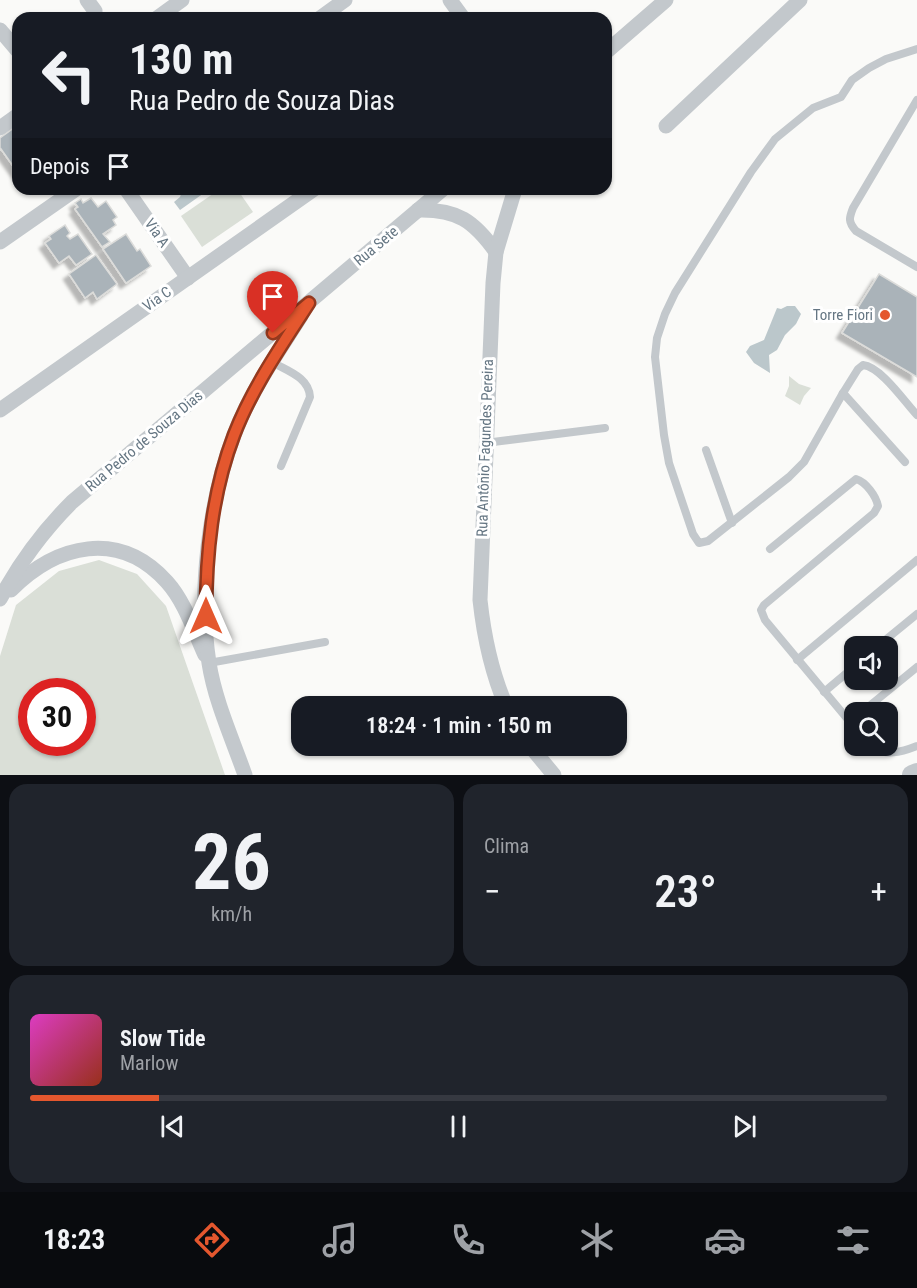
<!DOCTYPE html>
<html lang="pt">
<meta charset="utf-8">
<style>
:root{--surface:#171b24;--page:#20242c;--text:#f1f3f6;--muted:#9ea1a6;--line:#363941;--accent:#e4572e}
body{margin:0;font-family:"Roboto Condensed",sans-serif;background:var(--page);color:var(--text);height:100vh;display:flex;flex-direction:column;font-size:22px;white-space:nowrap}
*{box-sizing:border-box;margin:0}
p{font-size:20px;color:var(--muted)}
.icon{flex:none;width:33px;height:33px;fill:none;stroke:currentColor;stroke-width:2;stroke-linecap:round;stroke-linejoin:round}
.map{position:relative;height:775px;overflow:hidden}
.side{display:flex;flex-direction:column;gap:9px;padding:9px;background:#0d0f14;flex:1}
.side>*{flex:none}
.guide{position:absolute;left:12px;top:12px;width:600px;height:183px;border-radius:18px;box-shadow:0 2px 4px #0004;background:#171b24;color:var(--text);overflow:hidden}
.controls{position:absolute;left:844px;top:636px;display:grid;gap:12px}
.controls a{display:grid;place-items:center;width:54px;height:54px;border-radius:12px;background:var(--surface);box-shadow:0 2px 4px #0004;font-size:30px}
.speed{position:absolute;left:18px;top:678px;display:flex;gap:12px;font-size:30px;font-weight:700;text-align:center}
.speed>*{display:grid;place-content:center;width:78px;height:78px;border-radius:50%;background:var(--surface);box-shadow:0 2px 4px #0004;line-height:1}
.speed .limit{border:9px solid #d22;background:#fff;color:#111}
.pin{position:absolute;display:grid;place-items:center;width:51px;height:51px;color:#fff;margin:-62px -26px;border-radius:50% 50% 50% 0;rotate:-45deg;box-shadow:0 0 6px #0007}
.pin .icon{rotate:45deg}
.me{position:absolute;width:66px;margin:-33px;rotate:0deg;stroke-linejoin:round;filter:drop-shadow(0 0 4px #0008)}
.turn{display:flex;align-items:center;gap:21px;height:126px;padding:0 18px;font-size:27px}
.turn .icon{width:78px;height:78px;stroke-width:2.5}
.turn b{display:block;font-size:42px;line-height:51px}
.then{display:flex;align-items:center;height:57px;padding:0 18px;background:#0003;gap:12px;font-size:22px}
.big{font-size:45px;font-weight:600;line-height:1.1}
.side .tile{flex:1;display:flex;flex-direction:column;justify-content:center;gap:9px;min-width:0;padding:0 21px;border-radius:18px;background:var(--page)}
.side .dial{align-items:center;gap:0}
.dial b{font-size:78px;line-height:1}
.song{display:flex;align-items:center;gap:18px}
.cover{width:72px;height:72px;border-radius:9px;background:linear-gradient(135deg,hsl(310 70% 55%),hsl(10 70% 35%))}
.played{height:6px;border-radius:3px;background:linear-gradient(90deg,var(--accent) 15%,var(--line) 15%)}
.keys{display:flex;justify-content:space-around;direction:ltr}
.heat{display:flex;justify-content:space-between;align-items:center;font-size:33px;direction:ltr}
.side .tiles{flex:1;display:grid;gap:9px;grid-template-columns:1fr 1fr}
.tile:last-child{grid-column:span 2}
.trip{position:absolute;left:291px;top:696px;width:336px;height:60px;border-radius:18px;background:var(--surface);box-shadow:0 2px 4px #0004;font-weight:600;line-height:60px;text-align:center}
.dock{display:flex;height:96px;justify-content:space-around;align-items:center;background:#090b0e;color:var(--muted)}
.dock .icon{width:42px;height:42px}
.dock .active{color:var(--accent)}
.dock b{font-size:27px;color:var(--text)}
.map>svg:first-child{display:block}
.green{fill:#dadfd7;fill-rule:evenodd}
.water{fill:#bbc7cb}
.building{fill:#aab3b9;stroke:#dcdcda;stroke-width:1.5;filter:url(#shadow)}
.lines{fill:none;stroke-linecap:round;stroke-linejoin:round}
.service{stroke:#c3c8cc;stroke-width:8}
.minor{stroke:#c3c8cc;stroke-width:15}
.tertiary{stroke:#c3c8cc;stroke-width:20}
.route-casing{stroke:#94391e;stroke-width:15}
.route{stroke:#e4572e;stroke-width:10}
.poi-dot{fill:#e4572e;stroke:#fff;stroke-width:2}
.labels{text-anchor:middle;stroke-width:6;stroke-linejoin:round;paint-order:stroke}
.street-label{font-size:15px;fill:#657683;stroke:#fff}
.poi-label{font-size:15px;fill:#657683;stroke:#fff;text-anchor:end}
</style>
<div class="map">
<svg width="917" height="775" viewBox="0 0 917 775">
<defs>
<filter id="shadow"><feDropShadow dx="-5.5" dy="5.5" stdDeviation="1.5" flood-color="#0004"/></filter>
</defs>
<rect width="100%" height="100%" fill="#fafaf8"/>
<!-- green -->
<g class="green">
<polygon points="220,189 237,189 253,212 202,247 181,216"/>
<polygon points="789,376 799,384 811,388 804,396 800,405 785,396 789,386"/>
<path d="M99,560L137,574L166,606L225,775H0V656L16,605L59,571ZM32,692H82V742H32Z"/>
</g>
<!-- water -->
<g class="water">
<polygon points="183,189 201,189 204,193 180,210 174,202 180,197"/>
<polygon points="787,306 795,306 801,314 796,324 785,335 777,350 769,355 770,373 754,363 746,352 750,346 764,340 777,308 781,309"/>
</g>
<!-- building -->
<g class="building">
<polygon points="18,125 18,173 1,149 0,150 0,138"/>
<polygon points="91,198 98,207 106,201 117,217 113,220 116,225 103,234 110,242 102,247 75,209 78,207 75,203 81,199 83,203"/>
<polygon points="65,225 70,233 67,236 70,239 78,234 92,254 76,265 69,256 59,263 45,243 51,239 49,236"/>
<polygon points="126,234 137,251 140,249 151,266 126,283 103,249"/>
<polygon points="96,255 117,284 97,299 93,292 85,298 69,274"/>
<polygon points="879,274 917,297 917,377 842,333"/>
</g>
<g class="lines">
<!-- service -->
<g class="service">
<path d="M917,49L886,59L869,68L852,80L841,97L813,108L775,139L751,172L675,293L665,314L657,338L655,357L664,435L669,463L693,534L699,543L708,541L789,477L804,462L843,393L858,369L863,365C881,367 904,401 917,415"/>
<path d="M917,100L853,208C849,218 848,222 856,231L917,267"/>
<path d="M272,362C287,371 309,377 310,397L281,466"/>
<polyline points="843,393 905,462"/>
<polyline points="485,443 605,428"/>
<polyline points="706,450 732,523"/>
<path d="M770,549L856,479C866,482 876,496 878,506L874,513L764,605L761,610L765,620L855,728"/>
<polyline points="878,646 917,614"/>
<polyline points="797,660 917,560"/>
<polyline points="209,663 325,642"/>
<polyline points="824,692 855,666"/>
<polyline points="862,712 917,667"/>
<path d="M871,746C884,757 902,752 917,746"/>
</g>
<!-- minor -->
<g class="minor">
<polyline points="87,0 95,11"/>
<polyline points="450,0 463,18"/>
<polyline points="157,18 182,0"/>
<polyline points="320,18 345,0"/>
<polyline points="0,30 18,51"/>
<polyline points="606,52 666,0"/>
<polyline points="666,126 800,0"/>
<polyline points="0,128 18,115"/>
<polyline points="126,189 188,278"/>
<path d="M418,210C457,209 474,221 496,252"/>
<polyline points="0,242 76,189"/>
<polyline points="0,410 314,189"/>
<path d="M11,590C57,544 119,529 167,582C185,602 194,631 205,655"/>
<path d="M0,599C20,562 43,531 72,502L443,189"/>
<path d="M506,706C491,671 484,637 480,600L493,283L496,252L515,189"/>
<polyline points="530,746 554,775"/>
<path d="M245,775C232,738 215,701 209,663C198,592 209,501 234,435C250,392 277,354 301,316"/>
</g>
<!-- tertiary -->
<polyline class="tertiary" points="912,775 917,773"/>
</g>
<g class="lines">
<defs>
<path id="route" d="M206,616C206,554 212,493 234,435C252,388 282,345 309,303L273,333"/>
</defs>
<!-- route casing -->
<use href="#route" class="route-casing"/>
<!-- route -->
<use href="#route" class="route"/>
</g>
<!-- markers -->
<circle class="poi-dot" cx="885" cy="315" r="6"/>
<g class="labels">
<!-- street labels -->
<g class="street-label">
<text transform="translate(157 233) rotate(55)" y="5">Via A</text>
<text transform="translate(376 246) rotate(-40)" y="5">Rua Sete</text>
<text transform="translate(157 299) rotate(-35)" y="5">Via C</text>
<text transform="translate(144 441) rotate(-40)" y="5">Rua Pedro de Souza Dias</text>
<text transform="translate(485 448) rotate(-88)" y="5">Rua Antônio Fagundes Pereira</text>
</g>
<!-- poi labels -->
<g class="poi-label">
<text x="873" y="320">Torre Fiori</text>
</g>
</g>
</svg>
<div class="controls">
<a><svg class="icon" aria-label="sound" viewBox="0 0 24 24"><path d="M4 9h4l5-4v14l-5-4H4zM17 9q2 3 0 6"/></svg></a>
<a><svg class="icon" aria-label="search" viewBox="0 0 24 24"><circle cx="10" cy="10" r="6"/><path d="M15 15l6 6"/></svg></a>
</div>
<div class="speed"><div class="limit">30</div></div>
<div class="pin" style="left:273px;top:333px;background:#d93025"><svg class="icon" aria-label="arrive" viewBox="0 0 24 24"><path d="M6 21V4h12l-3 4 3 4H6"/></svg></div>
<svg class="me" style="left:206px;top:616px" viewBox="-20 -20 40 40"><path d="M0-17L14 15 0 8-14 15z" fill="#e4572e" stroke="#fff" stroke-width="4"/></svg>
<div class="trip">18:24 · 1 min · 150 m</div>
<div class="guide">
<div class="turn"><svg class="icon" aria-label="left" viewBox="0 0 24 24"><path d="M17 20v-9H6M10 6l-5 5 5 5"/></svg><div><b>130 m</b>Rua Pedro de Souza Dias</div></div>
<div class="then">Depois<svg class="icon" aria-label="arrive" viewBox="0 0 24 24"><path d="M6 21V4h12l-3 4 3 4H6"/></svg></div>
</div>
</div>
<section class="side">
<div class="tiles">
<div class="tile dial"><b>26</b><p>km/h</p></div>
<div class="tile"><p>Clima</p>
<div class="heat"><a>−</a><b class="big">23°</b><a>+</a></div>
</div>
<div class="tile">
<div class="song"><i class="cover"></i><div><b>Slow Tide</b><p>Marlow</p></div></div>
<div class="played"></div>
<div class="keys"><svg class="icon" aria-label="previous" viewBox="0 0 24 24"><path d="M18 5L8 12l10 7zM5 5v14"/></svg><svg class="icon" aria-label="pause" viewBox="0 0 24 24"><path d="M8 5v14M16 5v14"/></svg><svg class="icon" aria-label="next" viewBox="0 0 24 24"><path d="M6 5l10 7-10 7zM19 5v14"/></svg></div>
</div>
</div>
</section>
<nav class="dock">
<b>18:23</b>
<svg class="icon active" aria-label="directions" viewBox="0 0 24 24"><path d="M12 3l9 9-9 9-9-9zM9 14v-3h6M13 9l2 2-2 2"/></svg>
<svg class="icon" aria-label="music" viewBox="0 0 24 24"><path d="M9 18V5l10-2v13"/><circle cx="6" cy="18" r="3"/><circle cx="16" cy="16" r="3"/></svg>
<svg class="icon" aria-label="phone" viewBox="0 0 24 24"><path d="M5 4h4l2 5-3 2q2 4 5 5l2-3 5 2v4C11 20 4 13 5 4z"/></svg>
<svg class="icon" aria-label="climate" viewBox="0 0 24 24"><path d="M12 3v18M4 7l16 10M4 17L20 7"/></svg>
<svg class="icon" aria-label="car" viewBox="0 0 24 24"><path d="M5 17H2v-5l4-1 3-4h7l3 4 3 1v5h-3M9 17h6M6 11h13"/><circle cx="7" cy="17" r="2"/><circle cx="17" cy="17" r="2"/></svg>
<svg class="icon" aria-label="filters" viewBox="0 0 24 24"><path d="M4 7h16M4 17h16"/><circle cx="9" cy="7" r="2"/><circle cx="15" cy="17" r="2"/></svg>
</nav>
